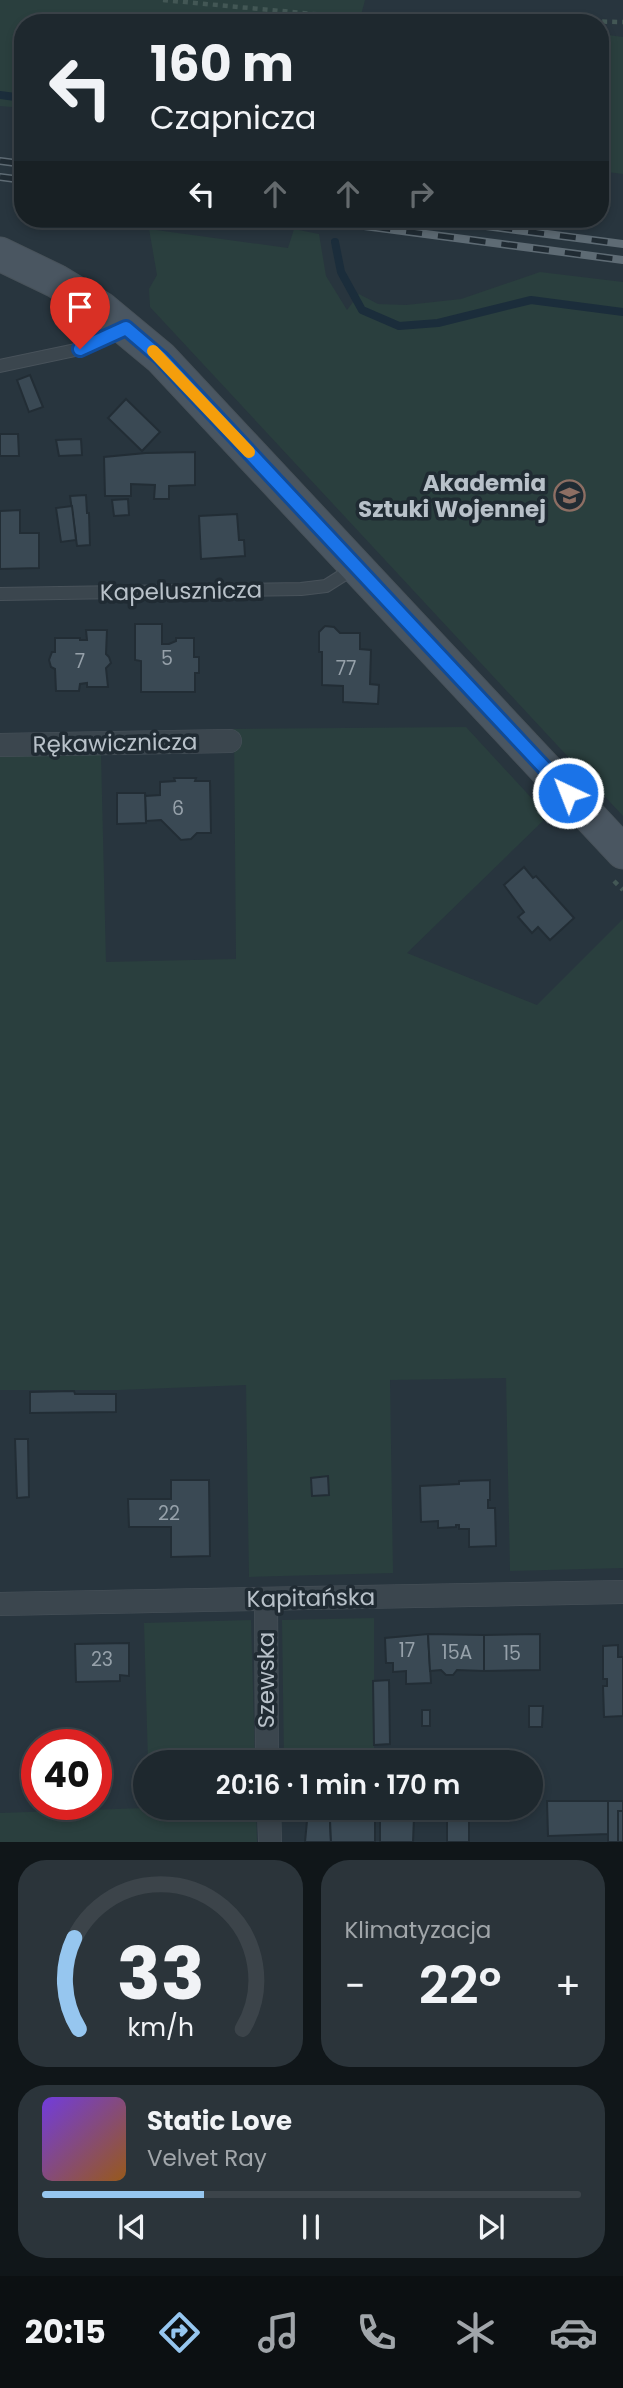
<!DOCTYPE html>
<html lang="pl">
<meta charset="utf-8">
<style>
:root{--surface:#1e282e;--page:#2b343a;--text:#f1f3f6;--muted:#a1a6aa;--line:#3c444a;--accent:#96c6ef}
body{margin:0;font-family:Poppins,sans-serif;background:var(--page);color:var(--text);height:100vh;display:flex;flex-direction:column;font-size:26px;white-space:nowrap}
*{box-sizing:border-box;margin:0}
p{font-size:23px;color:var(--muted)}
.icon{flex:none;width:38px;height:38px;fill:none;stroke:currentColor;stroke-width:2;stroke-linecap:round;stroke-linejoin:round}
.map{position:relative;height:1842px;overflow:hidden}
.side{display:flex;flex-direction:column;gap:18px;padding:18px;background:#101619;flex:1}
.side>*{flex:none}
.top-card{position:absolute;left:14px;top:14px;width:595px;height:214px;border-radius:28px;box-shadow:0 4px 10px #0003,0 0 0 2px var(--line);background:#1e282e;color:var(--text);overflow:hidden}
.speed{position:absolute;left:21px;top:1729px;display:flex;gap:14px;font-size:35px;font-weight:700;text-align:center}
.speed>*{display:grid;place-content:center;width:91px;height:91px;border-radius:50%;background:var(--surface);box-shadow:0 4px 10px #0003,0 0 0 2px var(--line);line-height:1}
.speed .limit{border:10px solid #d22;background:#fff;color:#111}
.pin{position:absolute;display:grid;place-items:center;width:60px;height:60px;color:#fff;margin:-72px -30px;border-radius:50% 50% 50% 0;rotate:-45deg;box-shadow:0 0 7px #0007}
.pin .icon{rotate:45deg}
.me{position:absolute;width:77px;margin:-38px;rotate:317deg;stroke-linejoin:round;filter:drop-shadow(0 0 5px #0008)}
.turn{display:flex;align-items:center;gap:24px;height:147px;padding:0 21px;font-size:32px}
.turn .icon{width:91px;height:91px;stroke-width:2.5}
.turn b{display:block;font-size:49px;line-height:60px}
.lanes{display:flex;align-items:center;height:66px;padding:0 21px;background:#0003;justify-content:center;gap:35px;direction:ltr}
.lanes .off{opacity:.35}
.big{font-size:52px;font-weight:600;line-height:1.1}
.side .card{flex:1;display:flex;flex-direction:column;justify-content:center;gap:10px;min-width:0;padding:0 24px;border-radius:28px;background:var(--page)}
.side .dial{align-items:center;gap:0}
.dial svg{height:182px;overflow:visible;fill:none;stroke:var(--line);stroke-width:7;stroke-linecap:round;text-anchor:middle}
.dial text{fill:var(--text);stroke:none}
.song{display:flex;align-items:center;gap:21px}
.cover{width:84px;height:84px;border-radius:10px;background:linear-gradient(135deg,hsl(260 70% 55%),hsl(30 70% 35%))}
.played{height:7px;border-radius:4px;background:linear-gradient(90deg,var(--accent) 30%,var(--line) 30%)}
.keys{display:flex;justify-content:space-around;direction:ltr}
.heat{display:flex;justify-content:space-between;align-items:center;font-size:38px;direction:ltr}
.side .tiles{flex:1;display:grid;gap:18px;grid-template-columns:1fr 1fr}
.card:last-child{grid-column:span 2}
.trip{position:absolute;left:133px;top:1750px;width:410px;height:70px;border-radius:35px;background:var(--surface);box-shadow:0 4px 10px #0003,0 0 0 2px var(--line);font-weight:600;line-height:70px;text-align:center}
.tab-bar{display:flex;height:112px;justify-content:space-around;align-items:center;background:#0c1012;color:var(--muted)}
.tab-bar .icon{width:49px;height:49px}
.tab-bar .active{color:var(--accent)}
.tab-bar b{font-size:32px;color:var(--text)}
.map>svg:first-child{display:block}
.green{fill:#2a3f3e}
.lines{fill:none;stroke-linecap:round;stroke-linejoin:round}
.stream{stroke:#1b2d3b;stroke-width:8}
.building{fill:#3a4954;stroke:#222d35;stroke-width:2}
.lane-casing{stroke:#48525a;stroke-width:14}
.street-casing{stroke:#48525a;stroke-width:24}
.secondary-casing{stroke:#48525a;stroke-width:35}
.path{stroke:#435755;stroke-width:4.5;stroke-dasharray:5 5;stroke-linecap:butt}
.lane{stroke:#3b464e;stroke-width:12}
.street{stroke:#3b464e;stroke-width:23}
.secondary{stroke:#4a5661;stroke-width:33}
.rail-casing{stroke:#5e6b74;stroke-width:8}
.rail{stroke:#202b33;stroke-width:5;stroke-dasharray:16;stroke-linecap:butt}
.route-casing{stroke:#114b97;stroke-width:18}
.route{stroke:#1a73e8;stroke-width:12}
.slow{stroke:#f59e0b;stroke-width:12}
.labels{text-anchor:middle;stroke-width:7;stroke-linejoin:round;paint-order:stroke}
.number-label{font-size:19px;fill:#96a1aa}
.poi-label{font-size:23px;font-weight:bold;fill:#b8c1c9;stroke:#202b33;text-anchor:end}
.street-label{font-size:23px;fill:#b8c1c9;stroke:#202b33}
</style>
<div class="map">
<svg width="623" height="1842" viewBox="0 0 623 1842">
<rect width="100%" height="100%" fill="#28353e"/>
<!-- green -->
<g class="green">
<polygon points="0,0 365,0 359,23 23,23 23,108 0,106"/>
<polygon points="600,34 623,37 623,174 600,171"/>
<polygon points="149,229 288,248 294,229 319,234 326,276 347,310 359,294 378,304 406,305 461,299 540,272 623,282 623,816 150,307 149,289 157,275"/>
<polygon points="466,727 548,816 407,953 537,1005 623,919 623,1568 510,1571 506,1378 390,1380 393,1573 249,1577 246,1385 118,1390 0,1390 0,755 101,754 106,962 236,959 234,729"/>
<polygon points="374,1618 374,1762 284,1762 282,1620"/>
<polygon points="251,1620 255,1762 148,1762 144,1623"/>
<polygon points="145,1808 256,1808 257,1842 0,1842 0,1813"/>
</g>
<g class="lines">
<!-- stream -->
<g class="stream">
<polyline points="0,95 23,98"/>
<polyline points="335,242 341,272 362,310 399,326 438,323 531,300 623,312"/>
</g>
</g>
<!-- building -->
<g class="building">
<polygon points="30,375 43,407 29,412 17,380"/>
<polygon points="126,399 160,432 142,451 108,418"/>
<polygon points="0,434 18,434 19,456 0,456"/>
<polygon points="81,439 82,455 59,456 56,440"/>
<polygon points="195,452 195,485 169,486 169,499 154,499 155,485 131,484 131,496 105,496 104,457 146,453"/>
<polygon points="86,495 87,513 89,513 90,545 77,546 70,496"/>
<polygon points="128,499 129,515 114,516 112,500"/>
<polygon points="72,506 76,540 61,542 56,508"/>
<polygon points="20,510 20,533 39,533 39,568 0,569 0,511"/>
<polygon points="237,514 239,540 244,540 245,556 201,559 199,516"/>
<polygon points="135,624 162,624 162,644 169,644 176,641 176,638 194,638 194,657 199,657 199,673 195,673 195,692 141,692 141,661 135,660"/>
<polygon points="325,626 334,627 340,633 360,633 360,649 371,650 370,684 379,685 378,704 343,702 343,686 322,685 322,652 319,652 319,632"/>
<polygon points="86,630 107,630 106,654 109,657 111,663 106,668 108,687 87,687 87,683 80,684 79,691 56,691 55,669 51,667 49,660 52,652 55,652 55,638 80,638 80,640 87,640"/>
<polygon points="174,778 196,778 195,781 210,781 211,833 197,833 191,839 181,840 161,820 146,821 145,796 160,795 160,782 175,781"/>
<polygon points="117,793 145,793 146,823 117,824"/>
<polygon points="524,867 533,878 536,876 574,918 550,940 538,927 532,933 518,917 524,912 504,885"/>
<polygon points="74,1391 75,1394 116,1394 116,1412 30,1413 30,1392"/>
<polygon points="15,1439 28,1439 29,1497 17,1498"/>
<polygon points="328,1476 329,1495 312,1496 311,1478"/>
<polygon points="171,1480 209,1480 210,1556 171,1557 171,1527 129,1527 128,1499 171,1499"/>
<polygon points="490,1480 490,1500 488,1500 488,1508 495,1508 496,1546 469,1547 469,1529 459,1529 459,1525 456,1525 456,1527 438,1528 438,1521 421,1522 420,1486 459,1484 459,1481"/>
<polygon points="428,1634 431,1683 406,1684 406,1671 393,1672 393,1663 386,1663 385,1638"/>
<polygon points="428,1634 484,1635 484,1671 457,1670 453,1675 446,1675 441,1670 430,1671"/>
<polygon points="540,1634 540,1670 484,1671 484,1635"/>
<polygon points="129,1643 129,1676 120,1675 120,1681 76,1682 75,1644"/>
<polygon points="618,1645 618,1657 623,1657 623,1716 604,1717 603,1686 607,1686 607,1679 603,1679 603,1646"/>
<polygon points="389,1680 390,1744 374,1745 373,1681"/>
<polygon points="529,1706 543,1706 542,1727 529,1727"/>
<rect x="422" y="1710" width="8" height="16"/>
<polygon points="547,1801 608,1801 608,1834 548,1836"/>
<polygon points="608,1801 623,1801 623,1811 618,1811 618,1842 608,1842"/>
<rect x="447" y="1808" width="22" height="34"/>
<polygon points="470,1808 518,1808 518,1817 471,1817"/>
<rect x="618" y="1811" width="5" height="31"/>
<polygon points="380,1816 414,1817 413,1842 380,1842"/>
<polygon points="330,1820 331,1842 305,1842 307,1821"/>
<polygon points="330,1820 375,1820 375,1842 331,1842"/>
</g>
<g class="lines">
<defs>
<g id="lane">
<polyline points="0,366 80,349 123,329"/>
<polyline points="0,594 301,589 326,586 356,567"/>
</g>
<g id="street">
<polyline points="0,745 230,741"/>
<polyline points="266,1599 267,1762"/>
<polyline points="0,1604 623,1592"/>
<polyline points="269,1808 270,1842"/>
</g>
<polyline id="secondary" points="0,254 56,281 102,309 161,358 623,852"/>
</defs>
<!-- lane casing -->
<use href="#lane" class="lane-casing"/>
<!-- street casing -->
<use href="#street" class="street-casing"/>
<!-- secondary casing -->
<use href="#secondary" class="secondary-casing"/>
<!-- path -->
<g class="path">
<polyline points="163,0 346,17 623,22"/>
<polyline points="614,881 623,890"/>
</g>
<!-- lane -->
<use href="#lane" class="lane"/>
<!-- street -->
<use href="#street" class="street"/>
<!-- secondary -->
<use href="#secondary" class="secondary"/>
<defs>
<g id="rail">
<polyline points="0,161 23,164"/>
<polyline points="0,177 23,180"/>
<polyline points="311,219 623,260"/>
<polyline points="433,219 623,244"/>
</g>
</defs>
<!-- rail casing -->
<use href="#rail" class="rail-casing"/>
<!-- rail -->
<use href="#rail" class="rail"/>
</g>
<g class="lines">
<defs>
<polyline id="route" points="80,349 126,328 161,358 568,793"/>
</defs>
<!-- route casing -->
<use href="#route" class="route-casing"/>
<!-- route -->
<use href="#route" class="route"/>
<!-- slow -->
<polyline class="slow" points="153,351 249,452"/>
</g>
<!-- icons -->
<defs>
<symbol id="university-ring" viewBox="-11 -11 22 22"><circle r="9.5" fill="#202b33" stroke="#8d6e63" stroke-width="1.5"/><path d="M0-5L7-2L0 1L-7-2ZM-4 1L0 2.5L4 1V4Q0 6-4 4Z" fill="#8d6e63"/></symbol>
</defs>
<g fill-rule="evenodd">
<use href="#university-ring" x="552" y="478" width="35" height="35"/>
</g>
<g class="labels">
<!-- number labels -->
<g class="number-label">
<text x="167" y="665">5</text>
<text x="80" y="668">7</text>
<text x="346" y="675">77</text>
<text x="178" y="815">6</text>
<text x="169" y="1520">22</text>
<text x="407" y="1657">17</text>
<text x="457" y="1659">15A</text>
<text x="512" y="1660">15</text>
<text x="102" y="1666">23</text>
</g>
<!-- poi labels -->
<g class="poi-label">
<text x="546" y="491">Akademia<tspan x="546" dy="26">Sztuki Wojennej</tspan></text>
</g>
<!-- street labels -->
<g class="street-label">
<text transform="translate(181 591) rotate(-1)" y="8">Kapelusznicza</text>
<text transform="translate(115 743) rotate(-1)" y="8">Rękawicznicza</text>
<text transform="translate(311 1598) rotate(-1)" y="8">Kapitańska</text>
<text transform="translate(266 1680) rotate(-90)" y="8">Szewska</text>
</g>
</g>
</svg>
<div class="speed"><div class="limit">40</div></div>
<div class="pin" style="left:80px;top:349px;background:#d93025"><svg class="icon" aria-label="arrive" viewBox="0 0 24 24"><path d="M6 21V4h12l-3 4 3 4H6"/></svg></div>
<svg class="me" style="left:568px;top:793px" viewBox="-20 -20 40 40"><circle r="17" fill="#1a73e8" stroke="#fff" stroke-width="3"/><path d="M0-11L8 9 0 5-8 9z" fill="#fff"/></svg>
<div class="trip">20:16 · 1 min · 170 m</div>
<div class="top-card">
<div class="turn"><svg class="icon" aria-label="left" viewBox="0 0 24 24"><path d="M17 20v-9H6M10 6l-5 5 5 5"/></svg><div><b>160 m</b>Czapnicza</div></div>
<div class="lanes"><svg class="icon" aria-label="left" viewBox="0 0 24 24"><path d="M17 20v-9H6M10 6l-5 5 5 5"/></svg><svg class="icon off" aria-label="ahead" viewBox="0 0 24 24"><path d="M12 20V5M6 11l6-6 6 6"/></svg><svg class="icon off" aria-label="ahead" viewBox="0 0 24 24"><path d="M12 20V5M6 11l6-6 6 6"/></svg><svg class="icon off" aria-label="right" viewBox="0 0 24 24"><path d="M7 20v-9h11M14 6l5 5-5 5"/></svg></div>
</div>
</div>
<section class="side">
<div class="tiles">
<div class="card dial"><svg viewBox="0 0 100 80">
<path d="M14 69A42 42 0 1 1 86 69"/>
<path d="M14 69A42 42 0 0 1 12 29" stroke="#96c6ef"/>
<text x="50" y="56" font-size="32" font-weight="700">33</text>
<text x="50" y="72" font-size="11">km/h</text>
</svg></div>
<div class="card"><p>Klimatyzacja</p>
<div class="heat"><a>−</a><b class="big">22°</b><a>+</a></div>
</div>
<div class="card">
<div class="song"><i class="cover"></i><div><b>Static Love</b><p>Velvet Ray</p></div></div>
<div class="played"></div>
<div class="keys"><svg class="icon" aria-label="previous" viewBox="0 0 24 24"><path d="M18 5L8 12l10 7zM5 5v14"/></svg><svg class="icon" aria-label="pause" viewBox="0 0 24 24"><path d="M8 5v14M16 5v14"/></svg><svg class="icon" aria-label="next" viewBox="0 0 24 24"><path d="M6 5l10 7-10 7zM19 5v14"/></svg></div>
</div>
</div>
</section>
<nav class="tab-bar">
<b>20:15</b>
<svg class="icon active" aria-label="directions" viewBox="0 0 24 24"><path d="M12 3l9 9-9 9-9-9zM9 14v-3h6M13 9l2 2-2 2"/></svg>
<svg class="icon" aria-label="music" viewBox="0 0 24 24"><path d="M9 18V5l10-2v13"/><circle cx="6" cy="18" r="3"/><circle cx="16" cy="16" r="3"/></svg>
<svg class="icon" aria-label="phone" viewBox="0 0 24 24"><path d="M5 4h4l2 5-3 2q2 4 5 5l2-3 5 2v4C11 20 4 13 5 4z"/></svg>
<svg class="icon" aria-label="climate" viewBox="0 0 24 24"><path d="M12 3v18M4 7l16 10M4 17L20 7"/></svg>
<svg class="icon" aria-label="car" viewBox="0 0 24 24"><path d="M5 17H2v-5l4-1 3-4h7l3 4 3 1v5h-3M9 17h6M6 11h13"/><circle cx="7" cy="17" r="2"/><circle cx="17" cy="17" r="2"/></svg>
</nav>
